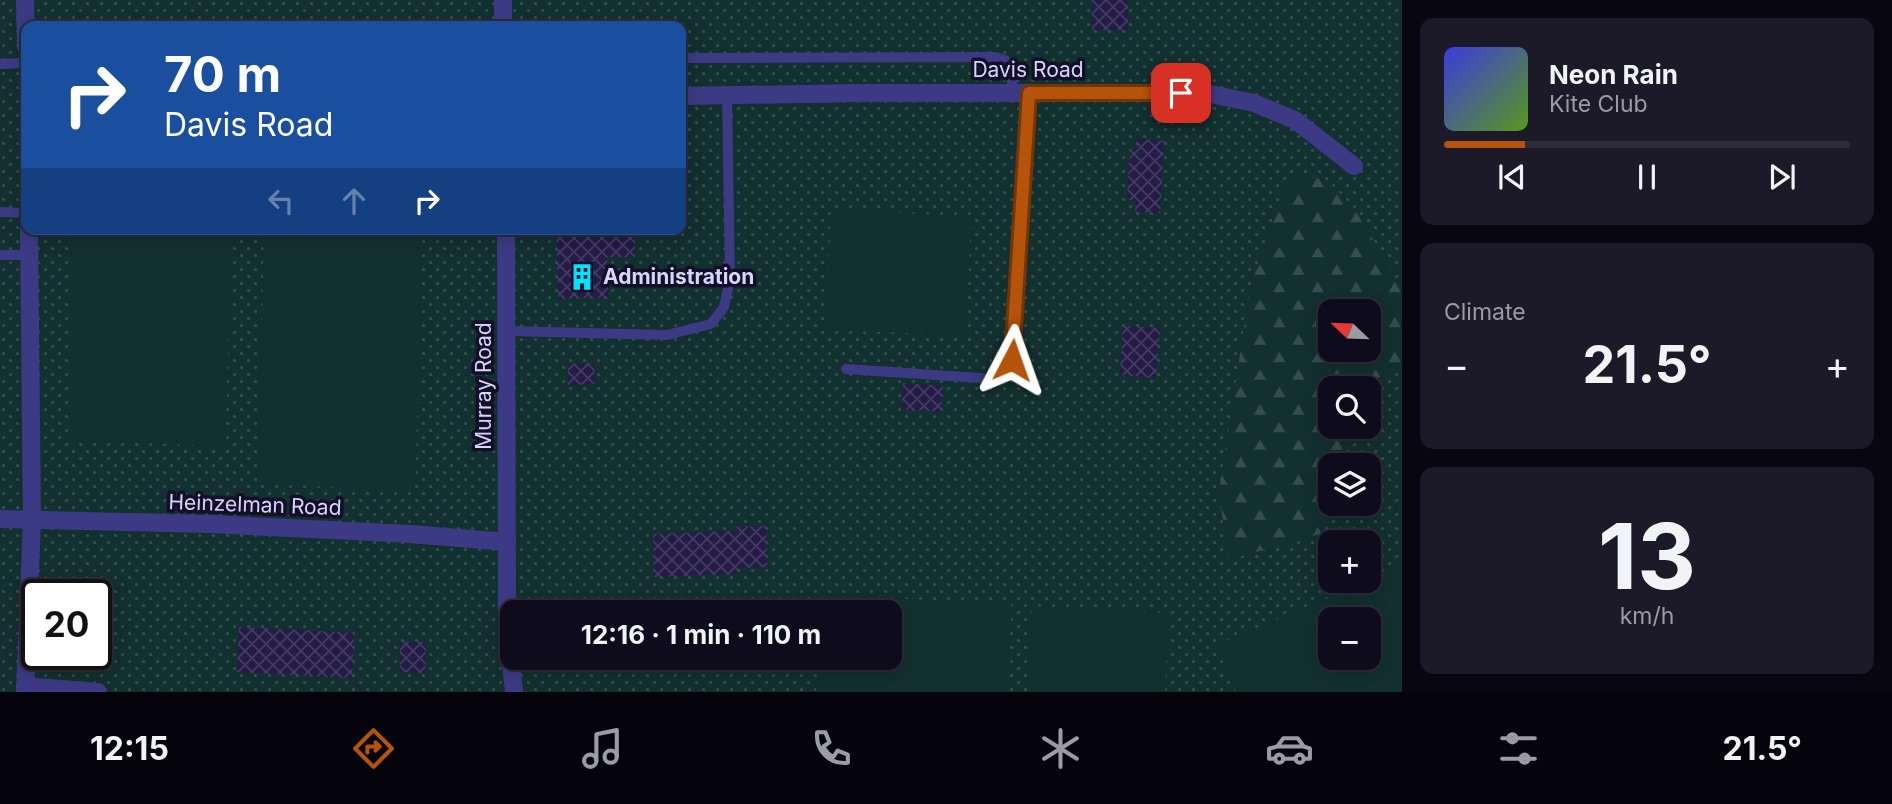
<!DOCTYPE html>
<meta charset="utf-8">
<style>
:root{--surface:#0e0b1c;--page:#1c1929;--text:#f1f3f6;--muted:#9b9ba3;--line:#2e2b3b;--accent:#b45309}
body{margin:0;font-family:Inter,sans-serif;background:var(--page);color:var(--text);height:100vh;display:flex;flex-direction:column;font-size:26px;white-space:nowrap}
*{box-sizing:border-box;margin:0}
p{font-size:23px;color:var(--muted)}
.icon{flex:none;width:38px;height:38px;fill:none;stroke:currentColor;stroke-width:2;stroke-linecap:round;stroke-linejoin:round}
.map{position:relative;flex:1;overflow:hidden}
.sheet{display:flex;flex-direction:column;gap:18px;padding:18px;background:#08060f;width:490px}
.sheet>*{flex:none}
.guide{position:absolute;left:21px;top:21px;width:665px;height:214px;border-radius:14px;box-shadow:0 4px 18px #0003,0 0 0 2px var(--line);background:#1a4fa0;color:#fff;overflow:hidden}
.needle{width:46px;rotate:293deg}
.tools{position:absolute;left:1318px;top:299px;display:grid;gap:14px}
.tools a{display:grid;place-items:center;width:63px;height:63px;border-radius:14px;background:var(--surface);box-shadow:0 4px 18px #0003,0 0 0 2px var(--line);font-size:35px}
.speed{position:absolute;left:21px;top:579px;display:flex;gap:14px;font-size:35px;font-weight:700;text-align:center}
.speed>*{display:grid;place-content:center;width:91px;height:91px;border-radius:50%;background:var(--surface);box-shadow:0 4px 18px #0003,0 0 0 2px var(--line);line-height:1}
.speed .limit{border:4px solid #111;border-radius:10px;background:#fff;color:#111}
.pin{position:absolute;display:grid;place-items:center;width:60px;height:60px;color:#fff;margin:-30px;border-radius:14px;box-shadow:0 4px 10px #0006}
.me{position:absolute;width:77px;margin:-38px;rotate:4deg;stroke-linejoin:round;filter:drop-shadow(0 0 5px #0008)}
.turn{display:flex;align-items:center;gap:24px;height:147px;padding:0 28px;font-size:32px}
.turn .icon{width:91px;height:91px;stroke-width:2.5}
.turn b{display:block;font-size:49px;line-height:60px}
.lanes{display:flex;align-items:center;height:66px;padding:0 28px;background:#0003;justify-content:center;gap:35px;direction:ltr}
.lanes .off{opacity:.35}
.big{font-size:52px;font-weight:700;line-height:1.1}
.sheet .card{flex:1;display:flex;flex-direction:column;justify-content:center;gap:10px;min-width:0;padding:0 24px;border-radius:14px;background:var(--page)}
.sheet .dial{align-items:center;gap:0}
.dial b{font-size:91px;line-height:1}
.song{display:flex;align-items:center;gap:21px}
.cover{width:84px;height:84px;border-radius:10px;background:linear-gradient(135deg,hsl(240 70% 55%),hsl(90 70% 35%))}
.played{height:7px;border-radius:4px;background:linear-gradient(90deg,var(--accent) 20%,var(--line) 20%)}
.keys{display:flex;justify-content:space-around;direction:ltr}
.heat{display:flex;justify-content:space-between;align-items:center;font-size:38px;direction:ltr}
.trip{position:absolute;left:500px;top:600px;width:402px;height:70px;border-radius:14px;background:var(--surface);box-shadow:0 4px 18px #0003,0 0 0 2px var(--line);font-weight:700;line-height:70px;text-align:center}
.tabs{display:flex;height:112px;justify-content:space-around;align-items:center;background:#06040b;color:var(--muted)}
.tabs .icon{width:49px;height:49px}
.tabs .current{color:var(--accent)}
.tabs b{font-size:32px;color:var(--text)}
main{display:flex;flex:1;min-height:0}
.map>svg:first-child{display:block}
.grass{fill:url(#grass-dots);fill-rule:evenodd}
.forest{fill:url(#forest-firs);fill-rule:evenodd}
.garden{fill:#12302f;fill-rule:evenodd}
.building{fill:url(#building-cross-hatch)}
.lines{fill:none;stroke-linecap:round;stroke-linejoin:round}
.lane{stroke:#3d3a85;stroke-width:10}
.street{stroke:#3d3a85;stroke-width:18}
.route-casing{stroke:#753606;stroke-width:18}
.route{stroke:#b45309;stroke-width:12}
.labels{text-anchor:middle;stroke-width:7;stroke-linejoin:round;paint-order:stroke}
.street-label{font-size:21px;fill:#d9d4ff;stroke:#130f26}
.poi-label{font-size:21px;font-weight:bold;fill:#d9d4ff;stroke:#130f26;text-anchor:start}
</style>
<main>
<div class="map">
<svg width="1402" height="692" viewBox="0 0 1402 692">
<defs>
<pattern id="grass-dots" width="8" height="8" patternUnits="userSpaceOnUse" patternTransform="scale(1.75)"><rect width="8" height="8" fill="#12302f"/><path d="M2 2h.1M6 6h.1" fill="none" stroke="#344d4e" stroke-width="1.8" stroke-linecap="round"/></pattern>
<pattern id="forest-firs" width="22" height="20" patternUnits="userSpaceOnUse" patternTransform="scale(1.75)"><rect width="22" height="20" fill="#12302f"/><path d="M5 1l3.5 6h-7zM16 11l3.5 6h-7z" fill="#344d4e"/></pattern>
<pattern id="building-cross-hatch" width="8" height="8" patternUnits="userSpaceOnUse" patternTransform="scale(1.75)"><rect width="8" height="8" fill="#241b47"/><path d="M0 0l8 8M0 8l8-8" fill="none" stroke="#433b63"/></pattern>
</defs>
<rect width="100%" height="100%" fill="#130f26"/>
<!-- grass -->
<path class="grass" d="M0,0H1402V692H0ZM26,26H681V229H26ZM1330,312H1368V350H1330ZM1330,388H1368V427H1330ZM1330,466H1368V504H1330ZM1330,542H1368V581H1330ZM37,595H96V654H37ZM513,612H891V658H513ZM1330,620H1368V658H1330Z"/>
<!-- forest -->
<path class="forest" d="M1293,176L1325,179L1341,194L1357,212L1402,289V372L1359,382L1358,388H1330V427H1348L1338,465L1330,466V497L1320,534L1228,560L1219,492L1250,288L1282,191ZM1330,312H1368V350H1330Z"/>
<!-- garden -->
<g class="garden">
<polygon points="831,210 971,216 966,335 826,330"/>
<polygon points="72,229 232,229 225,447 70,439"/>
<polygon points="264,229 422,229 415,492 258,483"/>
<path d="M1402,567V692H1236L1216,645ZM1330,620H1368V658H1330Z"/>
<polygon points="823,594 1012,605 1006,692 816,692 818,658 891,658 891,612 821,612"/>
<polygon points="1032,606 1168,613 1165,692 1028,692"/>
</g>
<!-- building -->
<g class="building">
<rect x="1092" y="0" width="36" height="30"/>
<polygon points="1138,139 1164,141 1160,213 1135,212 1136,200 1127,200 1130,150 1138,150"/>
<polygon points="556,229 607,229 607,235 634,235 635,257 607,257 608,297 558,299"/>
<polygon points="1123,326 1160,328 1156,378 1120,375"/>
<polygon points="594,363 595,384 568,385 568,364"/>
<polygon points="903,383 943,386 941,412 902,409"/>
<polygon points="766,526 767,567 737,568 738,574 654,577 653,534 737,531 736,527"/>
<polygon points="239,627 354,633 352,678 237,672"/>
<polygon points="400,642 426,642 425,673 400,672"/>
</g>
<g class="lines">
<!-- lane -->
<g class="lane">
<polyline points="681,58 995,57 1005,60 1011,71 1013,93"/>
<polyline points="0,64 26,63"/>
<polyline points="0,212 26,213"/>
<polyline points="0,255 29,255"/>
<polyline points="507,331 667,335 711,324 724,307 730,280 727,95"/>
<polyline points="846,369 995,379 1006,373 1012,360 1029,93"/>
</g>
<!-- street -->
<g class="street">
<polyline points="25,0 26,46"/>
<polyline points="503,0 503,26"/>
<polyline points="681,96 859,93 1206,93 1254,103 1295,120 1354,166"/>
<polyline points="506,229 507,624 514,692"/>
<polyline points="0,519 210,524 411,534 507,542"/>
<polyline points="25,686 98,692"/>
<polyline points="25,692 32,521 29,229"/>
</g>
</g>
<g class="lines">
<defs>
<polyline id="route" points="1012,360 1029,93 1181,93"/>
</defs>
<!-- route casing -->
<use href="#route" class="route-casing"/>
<!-- route -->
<use href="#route" class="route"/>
</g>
<!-- icons -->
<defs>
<symbol id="building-bare" viewBox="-9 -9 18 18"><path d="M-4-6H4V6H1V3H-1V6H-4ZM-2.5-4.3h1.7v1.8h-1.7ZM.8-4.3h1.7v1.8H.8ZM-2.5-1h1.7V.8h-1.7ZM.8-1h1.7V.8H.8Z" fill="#00e5ff" stroke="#130f26" stroke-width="2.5" paint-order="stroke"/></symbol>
</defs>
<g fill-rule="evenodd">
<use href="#building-bare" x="563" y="258" width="38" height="38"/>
</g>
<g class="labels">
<!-- street labels -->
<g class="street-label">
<text x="1028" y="77">Davis Road</text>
<text transform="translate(484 386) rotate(-90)" y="7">Murray Road</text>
<text transform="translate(255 505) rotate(2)" y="7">Heinzelman Road</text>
</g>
<!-- poi labels -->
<g class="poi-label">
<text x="603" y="284">Administration</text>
</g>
</g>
</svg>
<div class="tools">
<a><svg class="needle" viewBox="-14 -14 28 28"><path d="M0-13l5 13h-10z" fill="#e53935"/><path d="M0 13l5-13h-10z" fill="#9b9ba3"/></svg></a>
<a><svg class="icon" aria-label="search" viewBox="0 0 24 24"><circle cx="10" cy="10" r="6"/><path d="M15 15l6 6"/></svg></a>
<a><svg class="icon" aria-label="layers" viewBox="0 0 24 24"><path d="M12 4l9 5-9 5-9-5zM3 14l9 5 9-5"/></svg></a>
<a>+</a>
<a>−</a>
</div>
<div class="speed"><div class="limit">20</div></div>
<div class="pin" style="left:1181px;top:93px;background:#d93025"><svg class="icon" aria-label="arrive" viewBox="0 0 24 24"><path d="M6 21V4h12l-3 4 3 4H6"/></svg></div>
<svg class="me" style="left:1012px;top:360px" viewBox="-20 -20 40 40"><path d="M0-17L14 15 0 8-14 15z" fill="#b45309" stroke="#fff" stroke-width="4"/></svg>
<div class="trip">12:16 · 1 min · 110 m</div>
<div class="guide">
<div class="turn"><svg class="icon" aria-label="right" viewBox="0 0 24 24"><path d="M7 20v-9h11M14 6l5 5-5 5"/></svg><div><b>70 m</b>Davis Road</div></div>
<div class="lanes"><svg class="icon off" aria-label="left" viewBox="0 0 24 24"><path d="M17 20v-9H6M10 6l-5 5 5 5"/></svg><svg class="icon off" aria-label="ahead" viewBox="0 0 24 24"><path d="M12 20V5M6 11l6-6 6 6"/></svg><svg class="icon" aria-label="right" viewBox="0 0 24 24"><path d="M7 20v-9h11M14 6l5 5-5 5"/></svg></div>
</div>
</div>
<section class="sheet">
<div class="card">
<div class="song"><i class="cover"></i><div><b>Neon Rain</b><p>Kite Club</p></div></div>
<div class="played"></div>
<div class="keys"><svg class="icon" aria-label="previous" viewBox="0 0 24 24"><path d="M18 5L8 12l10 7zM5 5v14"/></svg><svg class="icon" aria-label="pause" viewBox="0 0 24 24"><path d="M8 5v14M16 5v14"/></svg><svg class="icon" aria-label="next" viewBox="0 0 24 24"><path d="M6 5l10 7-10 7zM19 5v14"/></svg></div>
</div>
<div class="card"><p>Climate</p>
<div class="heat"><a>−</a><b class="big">21.5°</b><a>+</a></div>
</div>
<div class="card dial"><b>13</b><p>km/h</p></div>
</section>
</main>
<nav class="tabs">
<b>12:15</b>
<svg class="icon current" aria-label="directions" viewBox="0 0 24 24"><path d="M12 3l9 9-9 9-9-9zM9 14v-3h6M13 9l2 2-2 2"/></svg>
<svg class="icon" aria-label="music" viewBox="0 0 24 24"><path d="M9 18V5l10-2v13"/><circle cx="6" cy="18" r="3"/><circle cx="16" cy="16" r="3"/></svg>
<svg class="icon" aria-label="phone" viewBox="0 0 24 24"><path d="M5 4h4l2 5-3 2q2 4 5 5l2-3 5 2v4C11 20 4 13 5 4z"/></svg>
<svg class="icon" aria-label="climate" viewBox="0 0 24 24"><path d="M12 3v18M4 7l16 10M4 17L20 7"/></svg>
<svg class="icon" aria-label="car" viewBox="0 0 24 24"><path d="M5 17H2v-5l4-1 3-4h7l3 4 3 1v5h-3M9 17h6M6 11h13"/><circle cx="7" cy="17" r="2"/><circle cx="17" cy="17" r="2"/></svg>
<svg class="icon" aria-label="filters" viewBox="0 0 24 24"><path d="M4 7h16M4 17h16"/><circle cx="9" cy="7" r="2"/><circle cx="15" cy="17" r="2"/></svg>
<b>21.5°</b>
</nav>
